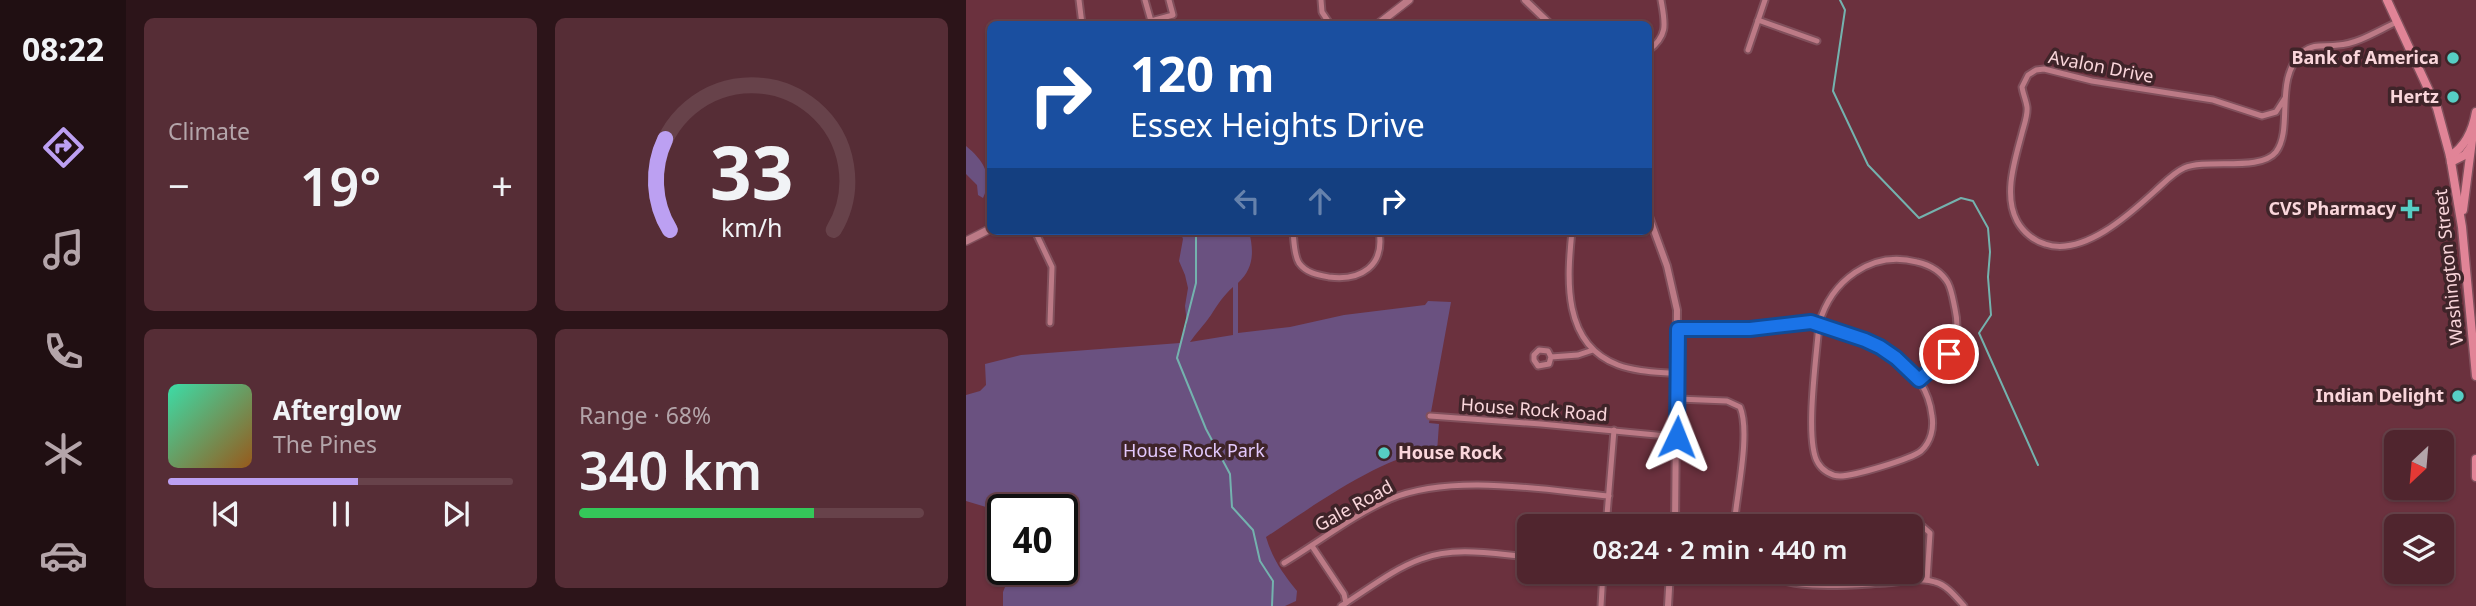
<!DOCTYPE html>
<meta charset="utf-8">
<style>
:root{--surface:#50252e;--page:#562d36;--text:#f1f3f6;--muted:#b4a5aa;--line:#67424a;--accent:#bca0f2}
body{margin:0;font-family:"Noto Sans",sans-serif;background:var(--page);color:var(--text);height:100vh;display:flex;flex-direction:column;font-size:26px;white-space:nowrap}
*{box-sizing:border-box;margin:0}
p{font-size:23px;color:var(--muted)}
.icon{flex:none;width:38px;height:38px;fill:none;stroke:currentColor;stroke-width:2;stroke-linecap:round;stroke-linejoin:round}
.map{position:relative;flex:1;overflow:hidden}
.panel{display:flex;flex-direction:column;gap:18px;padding:18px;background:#2c1419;width:840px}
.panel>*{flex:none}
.top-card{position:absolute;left:21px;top:21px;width:665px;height:214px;border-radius:10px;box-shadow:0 2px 5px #0004,0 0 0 2px var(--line);background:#1a4fa0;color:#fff;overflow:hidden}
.needle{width:46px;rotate:206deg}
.controls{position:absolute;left:1418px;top:430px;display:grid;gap:14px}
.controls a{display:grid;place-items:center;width:70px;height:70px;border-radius:10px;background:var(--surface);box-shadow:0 2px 5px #0004,0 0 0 2px var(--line);font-size:35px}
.speed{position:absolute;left:21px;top:494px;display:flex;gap:14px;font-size:35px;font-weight:700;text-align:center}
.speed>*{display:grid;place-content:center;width:91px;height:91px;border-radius:50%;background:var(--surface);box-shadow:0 2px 5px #0004,0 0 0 2px var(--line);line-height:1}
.speed .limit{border:4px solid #111;border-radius:10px;background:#fff;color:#111}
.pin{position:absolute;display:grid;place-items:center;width:60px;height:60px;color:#fff;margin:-30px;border:4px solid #fff;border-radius:50%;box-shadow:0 2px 7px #0007}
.me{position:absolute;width:77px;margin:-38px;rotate:2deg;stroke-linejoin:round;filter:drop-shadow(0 0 5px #0008)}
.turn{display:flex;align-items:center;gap:24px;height:147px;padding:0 28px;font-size:32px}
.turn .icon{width:91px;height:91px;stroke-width:2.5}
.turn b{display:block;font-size:49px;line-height:60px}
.lanes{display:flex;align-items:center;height:66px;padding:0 28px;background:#0003;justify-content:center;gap:35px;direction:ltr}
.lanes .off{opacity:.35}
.big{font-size:52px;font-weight:600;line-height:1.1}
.panel .tile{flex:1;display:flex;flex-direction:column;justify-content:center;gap:10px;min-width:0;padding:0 24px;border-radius:10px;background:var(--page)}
.panel .dial{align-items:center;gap:0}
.dial svg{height:182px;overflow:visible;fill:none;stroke:var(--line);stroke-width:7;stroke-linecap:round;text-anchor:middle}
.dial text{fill:var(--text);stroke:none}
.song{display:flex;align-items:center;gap:21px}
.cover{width:84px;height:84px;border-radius:10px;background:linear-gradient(135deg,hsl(160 70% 55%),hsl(30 70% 35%))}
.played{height:7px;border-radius:4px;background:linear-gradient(90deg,var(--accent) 55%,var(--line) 55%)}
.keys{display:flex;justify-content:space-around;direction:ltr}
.heat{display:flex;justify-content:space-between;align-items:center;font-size:38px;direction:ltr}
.charge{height:10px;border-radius:5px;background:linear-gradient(90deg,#34c759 68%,var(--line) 0)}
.panel .tiles{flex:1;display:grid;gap:18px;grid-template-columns:repeat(2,1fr)}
.trip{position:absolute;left:551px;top:514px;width:406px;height:70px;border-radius:10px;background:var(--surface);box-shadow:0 2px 5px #0004,0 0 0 2px var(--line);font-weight:600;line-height:70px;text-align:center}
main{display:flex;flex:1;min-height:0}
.dock{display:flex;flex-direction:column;width:126px;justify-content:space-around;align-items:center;background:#200f12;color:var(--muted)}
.dock .icon{width:49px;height:49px}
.dock .on{color:var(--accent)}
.dock b{font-size:32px;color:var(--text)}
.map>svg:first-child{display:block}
.green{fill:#6a5180;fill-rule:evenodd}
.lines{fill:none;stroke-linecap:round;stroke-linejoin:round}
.stream{stroke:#74b2ae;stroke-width:2}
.minor-casing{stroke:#81505c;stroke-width:9}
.tertiary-casing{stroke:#81505c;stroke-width:10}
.secondary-casing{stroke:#81505c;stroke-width:10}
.primary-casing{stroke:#81505c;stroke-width:11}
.minor{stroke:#bc7a86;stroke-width:5}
.tertiary{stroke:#bc7a86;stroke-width:6}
.secondary{stroke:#bc7a86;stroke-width:7}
.primary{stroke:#e18497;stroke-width:8}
.route-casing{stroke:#114b97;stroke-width:18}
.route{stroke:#1a73e8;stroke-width:12}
.poi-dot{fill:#56cec4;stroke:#3f2429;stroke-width:2.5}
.labels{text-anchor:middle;stroke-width:7;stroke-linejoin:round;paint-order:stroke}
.poi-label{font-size:18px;font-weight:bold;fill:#fad6db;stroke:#3f2429;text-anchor:end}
.street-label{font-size:18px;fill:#fad6db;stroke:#3f2429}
.park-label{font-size:18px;fill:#e3c9fd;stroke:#3f2429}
</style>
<main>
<nav class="dock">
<b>08:22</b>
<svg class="icon on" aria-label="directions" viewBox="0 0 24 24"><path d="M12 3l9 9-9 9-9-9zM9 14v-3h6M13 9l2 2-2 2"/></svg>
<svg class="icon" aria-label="music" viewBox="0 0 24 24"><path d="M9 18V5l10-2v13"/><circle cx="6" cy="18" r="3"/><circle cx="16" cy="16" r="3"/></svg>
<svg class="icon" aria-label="phone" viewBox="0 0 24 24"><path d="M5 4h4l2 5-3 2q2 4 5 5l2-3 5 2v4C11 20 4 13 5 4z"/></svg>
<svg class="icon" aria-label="climate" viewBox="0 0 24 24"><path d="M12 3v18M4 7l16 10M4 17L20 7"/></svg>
<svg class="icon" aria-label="car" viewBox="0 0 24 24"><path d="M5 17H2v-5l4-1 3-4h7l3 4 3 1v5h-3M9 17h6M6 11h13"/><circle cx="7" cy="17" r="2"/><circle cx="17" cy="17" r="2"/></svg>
</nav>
<section class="panel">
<div class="tiles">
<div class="tile"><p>Climate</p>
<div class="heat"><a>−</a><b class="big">19°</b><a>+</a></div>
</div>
<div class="tile dial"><svg viewBox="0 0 100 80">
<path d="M14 69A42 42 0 1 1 86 69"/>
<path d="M14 69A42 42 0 0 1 12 29" stroke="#bca0f2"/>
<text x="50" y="56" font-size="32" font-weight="700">33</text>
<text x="50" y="72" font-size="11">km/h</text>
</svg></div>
<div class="tile">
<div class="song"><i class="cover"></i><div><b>Afterglow</b><p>The Pines</p></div></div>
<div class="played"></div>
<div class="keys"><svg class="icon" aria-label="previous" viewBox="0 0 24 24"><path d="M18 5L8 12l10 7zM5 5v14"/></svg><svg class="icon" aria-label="pause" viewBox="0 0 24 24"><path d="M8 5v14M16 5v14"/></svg><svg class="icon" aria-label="next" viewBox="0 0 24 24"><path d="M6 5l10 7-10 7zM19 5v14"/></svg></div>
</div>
<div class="tile"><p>Range · 68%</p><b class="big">340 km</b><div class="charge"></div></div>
</div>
</section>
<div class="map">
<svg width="1510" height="606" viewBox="0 0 1510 606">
<rect width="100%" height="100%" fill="#6b313e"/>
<!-- green -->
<g class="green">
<path d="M0,146C17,160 28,176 17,198L12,195L11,185L0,174Z"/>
<path d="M214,231H283C288,252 288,268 272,283V333L324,327L378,315L459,305L462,301L485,302L463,423L473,424L471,452C425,448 339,512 300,537C306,558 317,574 331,591L330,601L319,606H37V592L39,587L52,581L58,569H96V509H37V516L20,507L0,501V395L14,391L20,385L19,364L55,355L214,343L221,324L219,306L222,288L219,275L213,261L217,239ZM267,287V335L224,342C230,333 239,324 245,315C252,304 257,296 267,287Z"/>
</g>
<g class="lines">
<!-- stream -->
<g class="stream">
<polyline points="874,0 879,10 867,91 902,165 953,218 995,198 1007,201 1022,228 1024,252 1022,277 1025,315 1013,333 1072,465"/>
<polyline points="230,231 230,283 211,358 240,429 264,474 266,507 287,530 294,561 307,581 306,606"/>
</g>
<defs>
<g id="minor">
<polyline points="113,0 116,24"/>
<polyline points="179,0 185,21 207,15 203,0"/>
<polyline points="355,0 356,12 364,24"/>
<polyline points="792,20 851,41"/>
<polyline points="782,50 799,0"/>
<path d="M682,51C703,35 699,23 695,0"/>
<path d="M1319,98L1310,112L1296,116L1247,100L1126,81L1078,69L1070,70L1062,75L1056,87C1057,94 1060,100 1061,107C1062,115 1058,125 1056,133C1049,160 1037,195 1051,221C1057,232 1068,241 1079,244C1117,257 1164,214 1189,191C1198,183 1207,173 1218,168C1242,158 1294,172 1310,152C1328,128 1307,78 1337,52C1348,43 1359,47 1372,45C1392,44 1413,30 1431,22"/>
<polyline points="69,231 86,267 84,323"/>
<path d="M327,231C328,241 328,255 333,263C340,273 352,275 363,277C395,281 419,266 413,231"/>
<path d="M606,231C601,279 596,344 652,365C671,372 692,372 712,374"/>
<path d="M712,329L805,328L838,322L853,324C851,353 838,441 852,463C856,470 865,476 874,476C888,476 945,459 955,451C965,442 968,428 966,416C960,359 900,339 853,324C865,281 905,250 951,262C964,265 975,271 982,283C986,291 987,300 989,309C997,345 981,360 953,380"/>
<polyline points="585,357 582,351 573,350 568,355 568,360 572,366 583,364 585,357 612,355 627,350"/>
<path d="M712,399L761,401L774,407C785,433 770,497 768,527"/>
<polyline points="464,416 575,424 711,437"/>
<polyline points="640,527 648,430"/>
<polyline points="938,527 955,525 964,533 961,580"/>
<polyline points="346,546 378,594 380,603"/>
<path d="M318,563C353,542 387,515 424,499C486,473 577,490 643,496"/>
<path d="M792,572C830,591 879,585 920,583C936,582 954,577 969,582C981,585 990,597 998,606"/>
<polyline points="913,572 914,583"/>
<path d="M375,606C401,590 427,569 455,559C489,546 528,554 564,557"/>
<polyline points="635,606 637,572"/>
</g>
<g id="tertiary">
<polyline points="559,0 584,24"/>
<polyline points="682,214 701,266 711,310 709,527"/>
<polyline points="702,606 704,572"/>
</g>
<g id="secondary">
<polyline points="412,24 443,0"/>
<polyline points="0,241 24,229"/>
</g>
<g id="primary">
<polyline points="1421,0 1471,108 1484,156 1496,227 1510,376"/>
<path d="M1484,156C1499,147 1507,129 1510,112"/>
<polyline points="1485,162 1499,155 1504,148"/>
<polyline points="1497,210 1508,125"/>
<polyline points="1510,459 1510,477"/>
</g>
</defs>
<!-- minor casing -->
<use href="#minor" class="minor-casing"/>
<!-- tertiary casing -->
<use href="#tertiary" class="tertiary-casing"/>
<!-- secondary casing -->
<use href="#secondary" class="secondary-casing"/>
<!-- primary casing -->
<use href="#primary" class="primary-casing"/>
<!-- minor -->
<use href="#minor" class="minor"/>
<!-- tertiary -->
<use href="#tertiary" class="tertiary"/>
<!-- secondary -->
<use href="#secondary" class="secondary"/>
<!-- primary -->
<use href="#primary" class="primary"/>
</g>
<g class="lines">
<defs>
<polyline id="route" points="711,437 712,329 784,329 845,322 899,340 914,347 930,358 953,380 983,354"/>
</defs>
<!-- route casing -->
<use href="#route" class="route-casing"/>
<!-- route -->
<use href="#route" class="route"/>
</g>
<!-- markers -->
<g class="poi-dot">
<circle cx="1487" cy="58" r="7"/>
<circle cx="1487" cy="97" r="7"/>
<path d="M1440.5 198.5h7v7h7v7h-7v7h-7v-7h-7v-7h7z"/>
<circle cx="1492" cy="396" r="7"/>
<circle cx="418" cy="453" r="7"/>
</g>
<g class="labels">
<!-- poi labels -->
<g class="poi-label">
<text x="1473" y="64">Bank of America</text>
<text x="1473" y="103">Hertz</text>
<text x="1430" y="215">CVS Pharmacy</text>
<text x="1478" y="402">Indian Delight</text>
<text x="432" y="459" text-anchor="start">House Rock</text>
</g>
<!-- street labels -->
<g class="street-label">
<text transform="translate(1135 67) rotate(11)" y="6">Avalon Drive</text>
<text transform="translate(1483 267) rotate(-96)" y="6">Washington Street</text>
<text transform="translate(568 410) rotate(4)" y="6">House Rock Road</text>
<text transform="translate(388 506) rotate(-29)" y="6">Gale Road</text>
</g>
<!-- park labels -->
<g class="park-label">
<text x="228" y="457">House Rock Park</text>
</g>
</g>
</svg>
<div class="controls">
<a><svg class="needle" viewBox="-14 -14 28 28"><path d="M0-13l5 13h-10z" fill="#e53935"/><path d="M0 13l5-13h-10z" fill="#b4a5aa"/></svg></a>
<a><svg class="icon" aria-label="layers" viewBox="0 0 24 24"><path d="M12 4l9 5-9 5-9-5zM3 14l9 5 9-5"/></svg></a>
</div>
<div class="speed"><div class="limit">40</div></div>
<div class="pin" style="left:983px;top:354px;background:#d93025"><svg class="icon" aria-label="arrive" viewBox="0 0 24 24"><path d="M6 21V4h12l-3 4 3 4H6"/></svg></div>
<svg class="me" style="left:711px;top:437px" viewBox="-20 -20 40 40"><path d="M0-17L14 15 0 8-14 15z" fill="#1a73e8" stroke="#fff" stroke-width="4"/></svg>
<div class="trip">08:24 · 2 min · 440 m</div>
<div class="top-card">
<div class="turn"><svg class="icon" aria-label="right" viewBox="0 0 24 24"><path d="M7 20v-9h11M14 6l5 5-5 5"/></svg><div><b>120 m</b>Essex Heights Drive</div></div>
<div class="lanes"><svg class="icon off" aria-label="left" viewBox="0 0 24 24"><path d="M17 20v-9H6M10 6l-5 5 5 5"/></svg><svg class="icon off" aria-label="ahead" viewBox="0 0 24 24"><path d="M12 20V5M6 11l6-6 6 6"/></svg><svg class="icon" aria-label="right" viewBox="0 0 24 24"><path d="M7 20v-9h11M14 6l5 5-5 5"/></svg></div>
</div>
</div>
</main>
